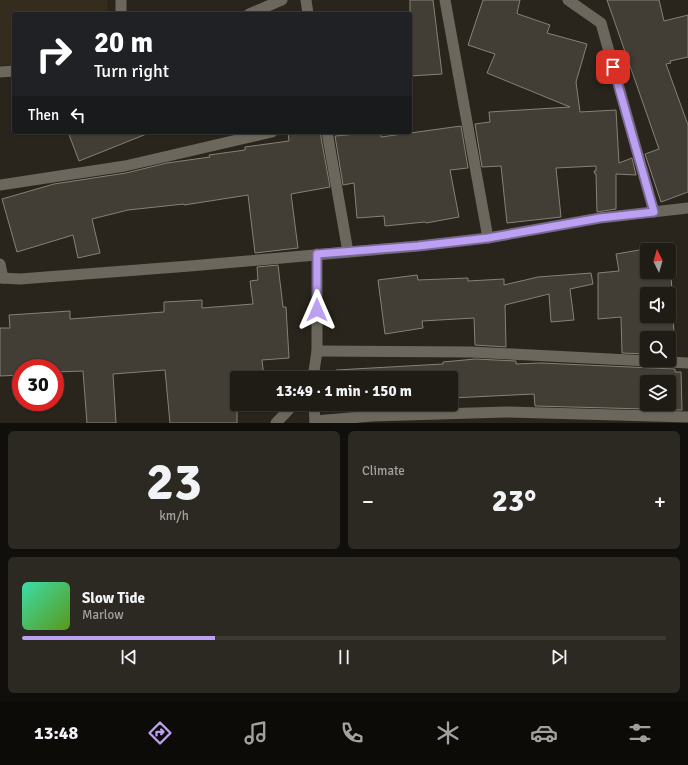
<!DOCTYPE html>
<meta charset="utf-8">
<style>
:root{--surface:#1f1c15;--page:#2c2922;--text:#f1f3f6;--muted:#a1a1a0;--line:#3c3a34;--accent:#bca0f2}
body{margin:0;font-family:Signika,sans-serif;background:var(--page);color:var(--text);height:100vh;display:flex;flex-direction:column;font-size:15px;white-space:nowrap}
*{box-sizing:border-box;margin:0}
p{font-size:13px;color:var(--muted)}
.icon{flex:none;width:22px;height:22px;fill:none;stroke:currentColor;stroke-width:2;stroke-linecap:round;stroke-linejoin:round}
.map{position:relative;height:423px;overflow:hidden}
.details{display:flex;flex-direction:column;gap:8px;padding:8px;background:#110f0c;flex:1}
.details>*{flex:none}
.hud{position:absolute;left:12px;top:12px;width:400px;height:122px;border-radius:4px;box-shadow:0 1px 3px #0004,0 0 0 1px var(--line);background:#202124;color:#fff;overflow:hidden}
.needle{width:26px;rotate:355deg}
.tools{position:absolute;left:640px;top:243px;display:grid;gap:8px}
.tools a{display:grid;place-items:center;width:36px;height:36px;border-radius:4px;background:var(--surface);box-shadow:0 1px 3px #0004,0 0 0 1px var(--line);font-size:20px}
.speed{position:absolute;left:12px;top:359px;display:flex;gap:8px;font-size:20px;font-weight:700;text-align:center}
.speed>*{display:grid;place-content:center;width:52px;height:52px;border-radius:50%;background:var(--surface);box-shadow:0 1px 3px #0004,0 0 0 1px var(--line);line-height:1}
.speed .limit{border:6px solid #d22;background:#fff;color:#111}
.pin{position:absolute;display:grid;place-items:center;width:34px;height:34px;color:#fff;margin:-17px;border-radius:8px;box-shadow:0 2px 6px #0006}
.me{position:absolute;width:44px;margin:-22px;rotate:0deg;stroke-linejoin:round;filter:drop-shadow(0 0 3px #0008)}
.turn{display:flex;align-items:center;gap:14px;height:84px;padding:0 16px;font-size:18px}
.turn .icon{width:52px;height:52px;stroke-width:2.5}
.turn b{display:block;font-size:28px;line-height:34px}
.then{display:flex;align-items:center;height:38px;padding:0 16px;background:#0003;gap:8px;font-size:15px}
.big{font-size:30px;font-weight:700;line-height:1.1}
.details .tile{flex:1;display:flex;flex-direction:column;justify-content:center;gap:6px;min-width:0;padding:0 14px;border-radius:6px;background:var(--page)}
.details .dial{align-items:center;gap:0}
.dial b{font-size:52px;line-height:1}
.song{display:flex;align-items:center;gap:12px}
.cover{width:48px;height:48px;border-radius:6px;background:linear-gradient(135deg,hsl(160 70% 55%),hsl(90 70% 35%))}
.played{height:4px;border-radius:2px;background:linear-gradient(90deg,var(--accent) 30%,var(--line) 30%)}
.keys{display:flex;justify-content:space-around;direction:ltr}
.heat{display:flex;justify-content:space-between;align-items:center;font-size:22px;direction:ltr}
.details .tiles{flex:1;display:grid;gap:8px;grid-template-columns:1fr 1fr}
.tile:last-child{grid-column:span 2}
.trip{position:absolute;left:230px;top:371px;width:228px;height:40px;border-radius:4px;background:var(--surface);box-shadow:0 1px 3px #0004,0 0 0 1px var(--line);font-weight:700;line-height:40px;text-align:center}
.dock{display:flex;height:64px;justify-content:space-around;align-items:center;background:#0c0b08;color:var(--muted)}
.dock .icon{width:28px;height:28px}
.dock .current{color:var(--accent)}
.dock b{font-size:18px;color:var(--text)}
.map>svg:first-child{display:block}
.built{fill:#342d1e}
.building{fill:#423e35;stroke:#868176;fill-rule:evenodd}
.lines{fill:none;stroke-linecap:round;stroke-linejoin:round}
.minor{stroke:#6b675d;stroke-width:11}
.tertiary{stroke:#6b675d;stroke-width:11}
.route-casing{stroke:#7a689d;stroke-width:10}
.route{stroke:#bca0f2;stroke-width:7}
</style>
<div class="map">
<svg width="688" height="423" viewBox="0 0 688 423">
<rect width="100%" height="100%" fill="#29251c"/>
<!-- built -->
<polygon class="built" points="0,0 107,0 108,14 14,14 14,65 0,65"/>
<!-- building -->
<g class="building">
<polygon points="410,0 433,0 442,74 410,76"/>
<polygon points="483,0 520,0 517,13 518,14 550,25 547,33 587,44 576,82 580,112 616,110 619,163 632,158 636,175 616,174 616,209 597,212 596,174 595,174 594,171 596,171 596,166 556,168 561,217 507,223 501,166 482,167 475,124 490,122 489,112 570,107 487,73 495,54 468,45"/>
<polygon points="607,0 659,0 664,21 688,15 688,57 670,61 671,63 666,64 688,125 688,192 661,202 645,154 659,149"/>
<polygon points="461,126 468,168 450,170 459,217 426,223 425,222 385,226 384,216 357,218 354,183 343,185 335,136 381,132 381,137"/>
<polygon points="68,132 148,132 149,133 79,161"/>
<polygon points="288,132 320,132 330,187 291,194 298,248 255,253 248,195 184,205 184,204 128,210 92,219 100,253 78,258 73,235 17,252 2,199 54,184 126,173 167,163 210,157 209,155 245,150 245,147 289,141"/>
<path d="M662,246L663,250H647V272H667V274L671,273L675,355H669V338H647V354L622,353L621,317L598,319V273L619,271L616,254ZM647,294H669V316H647Z"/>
<polygon points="278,265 283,307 286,307 289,358 262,360 264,378 237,378 237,423 170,423 165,370 113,374 116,423 87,423 83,371 55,372 55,368 21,368 21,375 0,376 0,328 10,328 9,315 70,311 70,319 164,312 164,302 202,300 202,308 253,304 250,281 258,280 257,267"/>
<polygon points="591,273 593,284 570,289 574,320 551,322 549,294 505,305 506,347 475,345 474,318 422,321 423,328 385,334 378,280 417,275 418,280 468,278 468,281 504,279 504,285 538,277"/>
<path d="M475,359L516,361V364L540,363L675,369V372H681L682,410L535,406L534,394L451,398V378H336V370L443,364V362ZM647,382H669V404H647Z"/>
</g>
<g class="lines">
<!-- minor -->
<g class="minor">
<polyline points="121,0 121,14"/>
<polyline points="306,0 308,14"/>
<polyline points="445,0 488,238"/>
<polyline points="568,0 601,23 654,212"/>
<polyline points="249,14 282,0"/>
<polyline points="0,72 14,71"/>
<polyline points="327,132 348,252"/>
<polyline points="0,185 125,166 272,132"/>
<polyline points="0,264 3,278"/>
<polyline points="317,351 471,352 688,363"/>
<polyline points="313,378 317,351 317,254"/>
<polyline points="314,404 315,423"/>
<polyline points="315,421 372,416 506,412 688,417"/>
<polyline points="276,423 294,404"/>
</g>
<!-- tertiary -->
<polyline class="tertiary" points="0,278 20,279 190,266 418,246 488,238 600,218 688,208"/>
</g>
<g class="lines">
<defs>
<polyline id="route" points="317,310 317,254 418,246 488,238 600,218 654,212 613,67"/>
</defs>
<!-- route casing -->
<use href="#route" class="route-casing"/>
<!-- route -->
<use href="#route" class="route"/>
</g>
</svg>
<div class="tools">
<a><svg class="needle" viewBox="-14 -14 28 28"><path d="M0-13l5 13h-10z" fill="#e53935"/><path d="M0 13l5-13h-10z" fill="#a1a1a0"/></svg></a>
<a><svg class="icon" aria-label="sound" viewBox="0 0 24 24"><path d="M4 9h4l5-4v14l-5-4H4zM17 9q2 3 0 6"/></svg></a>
<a><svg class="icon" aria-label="search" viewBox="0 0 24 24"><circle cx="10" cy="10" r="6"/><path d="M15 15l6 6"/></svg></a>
<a><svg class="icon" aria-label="layers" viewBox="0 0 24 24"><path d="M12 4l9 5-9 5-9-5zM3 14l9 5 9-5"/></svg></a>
</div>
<div class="speed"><div class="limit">30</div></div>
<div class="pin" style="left:613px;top:67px;background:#d93025"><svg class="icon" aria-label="arrive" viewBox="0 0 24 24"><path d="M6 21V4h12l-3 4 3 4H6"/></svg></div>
<svg class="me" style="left:317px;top:310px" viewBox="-20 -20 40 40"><path d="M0-17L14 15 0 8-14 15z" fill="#bca0f2" stroke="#fff" stroke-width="4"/></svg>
<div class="trip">13:49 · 1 min · 150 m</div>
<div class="hud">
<div class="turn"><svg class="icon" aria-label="right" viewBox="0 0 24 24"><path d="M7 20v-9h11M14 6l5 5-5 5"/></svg><div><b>20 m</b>Turn right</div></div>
<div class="then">Then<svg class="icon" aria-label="left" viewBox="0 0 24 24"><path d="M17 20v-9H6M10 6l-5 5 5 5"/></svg></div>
</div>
</div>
<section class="details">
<div class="tiles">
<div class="tile dial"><b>23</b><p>km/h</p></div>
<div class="tile"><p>Climate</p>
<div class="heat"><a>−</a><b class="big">23°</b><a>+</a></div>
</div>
<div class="tile">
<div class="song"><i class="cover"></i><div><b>Slow Tide</b><p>Marlow</p></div></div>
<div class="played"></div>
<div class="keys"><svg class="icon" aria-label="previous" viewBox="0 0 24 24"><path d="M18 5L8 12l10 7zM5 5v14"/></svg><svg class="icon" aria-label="pause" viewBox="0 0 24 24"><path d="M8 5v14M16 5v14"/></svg><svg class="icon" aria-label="next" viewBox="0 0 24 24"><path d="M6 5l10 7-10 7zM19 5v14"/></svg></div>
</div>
</div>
</section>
<nav class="dock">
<b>13:48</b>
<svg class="icon current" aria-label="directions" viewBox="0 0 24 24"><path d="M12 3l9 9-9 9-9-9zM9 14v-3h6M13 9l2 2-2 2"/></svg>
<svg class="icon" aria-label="music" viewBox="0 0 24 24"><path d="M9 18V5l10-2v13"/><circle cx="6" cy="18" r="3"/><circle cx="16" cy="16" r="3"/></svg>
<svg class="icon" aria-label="phone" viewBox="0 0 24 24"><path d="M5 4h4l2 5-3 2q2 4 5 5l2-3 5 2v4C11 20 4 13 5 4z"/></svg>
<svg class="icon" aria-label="climate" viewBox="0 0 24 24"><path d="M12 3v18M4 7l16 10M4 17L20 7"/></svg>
<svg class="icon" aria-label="car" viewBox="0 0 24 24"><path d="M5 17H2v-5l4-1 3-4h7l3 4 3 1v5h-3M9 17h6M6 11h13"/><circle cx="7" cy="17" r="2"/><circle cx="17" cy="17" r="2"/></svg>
<svg class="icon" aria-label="filters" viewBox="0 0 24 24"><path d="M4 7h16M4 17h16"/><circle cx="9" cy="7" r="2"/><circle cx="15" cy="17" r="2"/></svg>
</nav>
